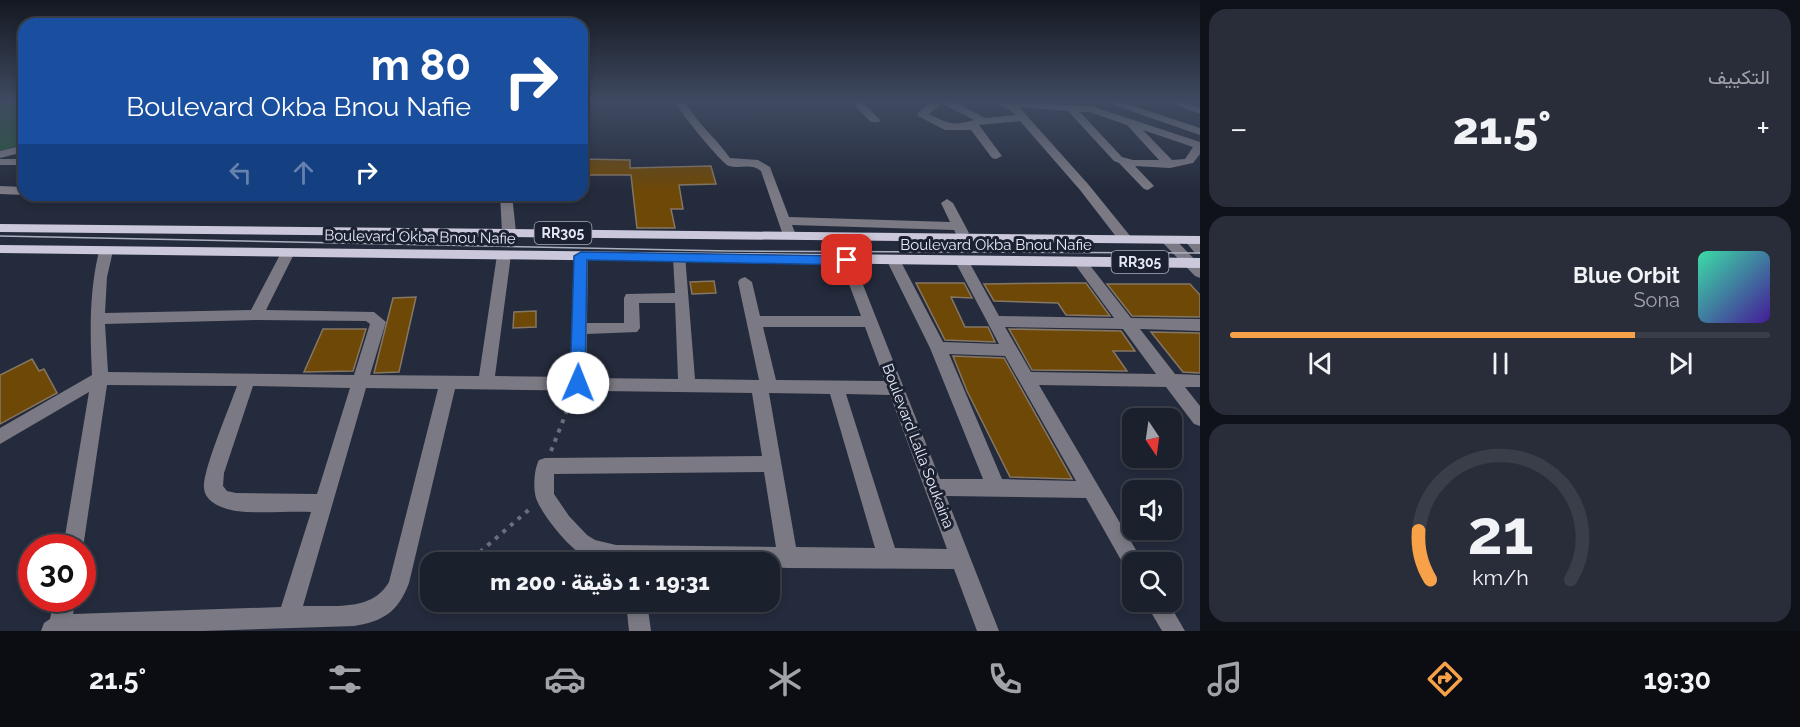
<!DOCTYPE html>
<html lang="ar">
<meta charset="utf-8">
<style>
:root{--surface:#1b202d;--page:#282d39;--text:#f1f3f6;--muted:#a0a3aa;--line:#393e49;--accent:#f7a149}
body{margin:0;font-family:Raleway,Vazirmatn,sans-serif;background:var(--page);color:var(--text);direction:rtl;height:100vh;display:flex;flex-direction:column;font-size:22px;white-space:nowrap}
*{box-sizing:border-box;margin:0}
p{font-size:20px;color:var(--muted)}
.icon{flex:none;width:33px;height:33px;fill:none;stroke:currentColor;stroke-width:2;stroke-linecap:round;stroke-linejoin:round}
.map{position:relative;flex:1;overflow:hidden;direction:ltr}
.drawer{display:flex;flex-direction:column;gap:9px;padding:9px;background:#0f1219;width:600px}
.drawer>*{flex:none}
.banner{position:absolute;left:18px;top:18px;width:570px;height:183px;border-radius:18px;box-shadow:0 3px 9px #0003,0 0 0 2px var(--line);direction:rtl;background:#1a4fa0;color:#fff;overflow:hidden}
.needle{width:39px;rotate:167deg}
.controls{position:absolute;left:1122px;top:408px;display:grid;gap:12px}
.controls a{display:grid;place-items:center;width:60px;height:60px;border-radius:12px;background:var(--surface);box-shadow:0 3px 9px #0003,0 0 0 2px var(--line);font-size:30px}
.speed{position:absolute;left:18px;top:534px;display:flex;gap:12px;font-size:30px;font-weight:700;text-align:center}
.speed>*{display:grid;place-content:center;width:78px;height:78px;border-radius:50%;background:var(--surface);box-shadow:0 3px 9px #0003,0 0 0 2px var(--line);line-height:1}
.speed .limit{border:9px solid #d22;background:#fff;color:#111}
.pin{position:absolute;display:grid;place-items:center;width:51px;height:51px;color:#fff;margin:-26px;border-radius:12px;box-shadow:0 3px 9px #0006}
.me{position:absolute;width:66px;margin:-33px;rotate:1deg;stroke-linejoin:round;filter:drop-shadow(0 0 4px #0008)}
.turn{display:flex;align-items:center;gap:21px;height:126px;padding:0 18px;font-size:27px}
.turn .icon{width:78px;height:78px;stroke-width:2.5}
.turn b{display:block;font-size:42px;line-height:51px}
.lanes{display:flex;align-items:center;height:57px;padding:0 18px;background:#0003;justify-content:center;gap:30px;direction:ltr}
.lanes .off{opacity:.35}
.big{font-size:45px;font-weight:800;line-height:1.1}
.drawer .tile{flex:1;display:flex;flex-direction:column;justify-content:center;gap:9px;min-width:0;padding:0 21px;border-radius:18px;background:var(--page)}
.drawer .dial{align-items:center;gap:0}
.dial svg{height:156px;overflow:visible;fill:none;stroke:var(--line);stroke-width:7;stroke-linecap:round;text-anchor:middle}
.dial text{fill:var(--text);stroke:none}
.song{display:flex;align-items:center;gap:18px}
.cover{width:72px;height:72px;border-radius:9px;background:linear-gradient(135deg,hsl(160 70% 55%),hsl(260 70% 35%))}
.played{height:6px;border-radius:3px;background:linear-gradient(90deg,var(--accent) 75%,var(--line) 75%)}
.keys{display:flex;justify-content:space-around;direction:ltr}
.heat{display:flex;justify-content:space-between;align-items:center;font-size:33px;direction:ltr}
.trip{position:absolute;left:420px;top:552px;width:360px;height:60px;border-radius:18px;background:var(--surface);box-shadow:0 3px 9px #0003,0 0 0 2px var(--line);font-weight:800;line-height:60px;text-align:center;direction:rtl}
.tab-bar{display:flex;height:96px;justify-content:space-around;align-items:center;background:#0b0d12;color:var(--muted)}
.tab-bar .icon{width:42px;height:42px}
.tab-bar .selected{color:var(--accent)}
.tab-bar b{font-size:27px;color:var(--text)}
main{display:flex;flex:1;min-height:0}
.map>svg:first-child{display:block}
.green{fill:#25583a}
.building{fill:#6e4806;stroke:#857764;stroke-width:1.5}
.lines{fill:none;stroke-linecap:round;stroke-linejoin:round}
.path-far1{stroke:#696f7e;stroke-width:3;stroke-dasharray:3 4.5;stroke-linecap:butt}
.path{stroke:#696f7e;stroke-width:4;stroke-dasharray:4 6;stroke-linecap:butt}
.minor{fill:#7b7983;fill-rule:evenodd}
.major{fill:#ccc8db;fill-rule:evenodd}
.tram{stroke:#abb1be;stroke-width:1.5}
.route{fill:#1a73e8;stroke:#114b97;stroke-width:1.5}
.labels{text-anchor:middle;stroke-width:6;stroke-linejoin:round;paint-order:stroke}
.shield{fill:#1b2131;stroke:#a8adba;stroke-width:1.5}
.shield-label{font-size:14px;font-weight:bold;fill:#e4e9f5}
.street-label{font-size:15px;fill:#e4e9f5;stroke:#1b2131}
</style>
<main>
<section class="drawer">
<div class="tile"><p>التكييف</p>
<div class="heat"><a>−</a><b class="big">21.5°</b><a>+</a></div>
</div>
<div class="tile">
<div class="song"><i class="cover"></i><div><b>Blue Orbit</b><p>Sona</p></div></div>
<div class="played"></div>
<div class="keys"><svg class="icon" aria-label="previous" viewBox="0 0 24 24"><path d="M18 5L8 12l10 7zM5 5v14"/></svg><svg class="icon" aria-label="pause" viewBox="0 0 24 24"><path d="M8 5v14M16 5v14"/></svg><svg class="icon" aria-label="next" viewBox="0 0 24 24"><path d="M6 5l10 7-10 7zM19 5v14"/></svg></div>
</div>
<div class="tile dial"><svg viewBox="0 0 100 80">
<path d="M14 69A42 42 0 1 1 86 69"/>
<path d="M14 69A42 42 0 0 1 8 44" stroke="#f7a149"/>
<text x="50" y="56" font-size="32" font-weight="700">21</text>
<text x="50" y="72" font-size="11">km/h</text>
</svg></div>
</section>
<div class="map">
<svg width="1200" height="631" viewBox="0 0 1200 631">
<rect width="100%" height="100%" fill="#242b3c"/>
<!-- green -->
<polygon class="green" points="0,102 24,102 24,144 0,151"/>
<!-- building -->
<g class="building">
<polygon points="582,159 630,160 630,168 711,166 716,184 679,185 683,209 671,209 675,228 637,228 631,175 582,175"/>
<polygon points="714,281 716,293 692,294 690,282"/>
<polygon points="916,283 964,283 972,298 951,297 965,327 988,327 995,342 945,340"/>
<polygon points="1066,283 1086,283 1110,316 1066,315 1058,303 994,301 984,284"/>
<polygon points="1107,284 1190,284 1200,295 1200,317 1132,316"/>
<polygon points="416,297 399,372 374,373 393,298"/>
<polygon points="536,311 536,327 513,328 514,312"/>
<polygon points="323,329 366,329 353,371 304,372"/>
<polygon points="1009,329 1121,331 1135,351 1113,351 1127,371 1032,370"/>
<polygon points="1151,332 1200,333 1200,373 1183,372"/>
<polygon points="953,356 1004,358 1072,479 1010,477 967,391"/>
<polygon points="32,359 39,371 44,369 57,393 0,424 0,375"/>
</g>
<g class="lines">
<!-- path-far1 -->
<polyline class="path-far1" points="567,410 573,396"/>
<!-- path -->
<g class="path">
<polyline points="551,451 568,408"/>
<polyline points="480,552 532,507"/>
</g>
<!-- minor -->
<g class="minor">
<path d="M675,102H685C697,123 716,138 730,158L758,160L770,167L789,217L950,222L941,203L947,199L953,203L969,233L962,237L957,236L954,230L792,225L796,235L789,239L784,238L761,171C751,163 740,169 729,166C721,163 680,112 675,102Z"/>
<polygon points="851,102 863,102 880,120 879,122 871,122"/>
<path d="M931,102H955L985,118L1015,115L1010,110L992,102L1091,106L1200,142V154L1193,163L1170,168L1135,166L1154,186L1148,190L1144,189L1119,163L1114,161L1068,111L1019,107L1088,184L1131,237L1133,240L1131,243H1121L1080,190L1020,121L979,125L1002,156L996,159L992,158L971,130H945L918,116V112ZM942,103L943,104L974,120C953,126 949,124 929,114ZM1080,112H1090L1127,125L1159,160H1133L1122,157ZM1143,130L1193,147L1185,159L1172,160Z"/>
<polygon points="1105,102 1121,102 1200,128 1200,135"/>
<polygon points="1168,102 1184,102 1200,108 1200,114"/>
<polygon points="24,145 24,152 0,158 0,151"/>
<rect x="0" y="159" width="24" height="6"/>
<polygon points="0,186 24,187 24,195 0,194"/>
<polygon points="500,195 512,195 516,232 514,235 504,235 502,232"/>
<polygon points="1168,236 1173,237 1200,265 1200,278 1195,276 1163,243 1161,240 1163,237"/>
<polygon points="1191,236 1200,242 1200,254 1195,253 1184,240"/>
<path d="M106,247L113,251L107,277L105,313L251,310L283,249H293L295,252L266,310L374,312L386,322L370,375L479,376L497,255L504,251L511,255L495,376L570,377L574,256L581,252L588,256L587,323H624V298L626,294L675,293L673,258L680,253L685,255L695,379L759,380L738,282L740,279L745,277L752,282L760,316H861L840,260L847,255L852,257L940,479H983L930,348L887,261L889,258H899L943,342L999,344L955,261L957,258H967L999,316L1114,318L1073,262L1080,257L1085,259L1131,318L1200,319V331L1140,329L1175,374L1200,375V387H1185L1200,406V426L1194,424L1166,387L1039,385L1143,562H1132V572L1126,569L1086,498L946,496L999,631H977L954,569L788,568L770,567V562H606C599,561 591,559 584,556C568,547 542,515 536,498C533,488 534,469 539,460L545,458L762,456L752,393L455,389L409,583C398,612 384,621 354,626L202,631H41L44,623L50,619L54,598H76L73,614L281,607L311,512C287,511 260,514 236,511C224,509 205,503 204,488C202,472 230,406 237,386L107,385L83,548H63L89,392L0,444V428L92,375C90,332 89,293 99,251ZM639,303H675L678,379L586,378L587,334L637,332L640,328ZM256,320L366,321L370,324L354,375L108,372L105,324ZM763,327H865L885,381L776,380ZM1005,327L1123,329L1156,374L1031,372ZM949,354L1005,356L1076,481L1002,479ZM253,386L350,388L317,494L236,493L227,491L223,486L224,473ZM366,388L438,389L389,582C372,612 333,605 303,606ZM769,393L830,394L875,548L796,547ZM846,394L890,395L947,549L895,548ZM764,472L776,547L616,545L595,540L587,535L569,516L554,494V474Z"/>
<polygon points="626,602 647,602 651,631 629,631"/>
<polygon points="1145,602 1168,602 1185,631 1162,631"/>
</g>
<!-- major -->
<g class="major">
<polygon points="0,224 1200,236 1200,244 0,232"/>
<polygon points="0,245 1200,258 1200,268 0,253"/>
</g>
<!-- tram -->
<polyline class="tram" points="0,236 728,251 1200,253"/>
</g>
<!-- sky -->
<linearGradient id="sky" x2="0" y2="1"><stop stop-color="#141821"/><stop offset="0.53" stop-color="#3f4a61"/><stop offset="1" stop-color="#3f4a61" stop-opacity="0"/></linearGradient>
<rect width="1200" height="191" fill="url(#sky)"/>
<!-- route -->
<polygon class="route" points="581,252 847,256 854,260 847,265 587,260 585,383 583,387 573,387 570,383 574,256"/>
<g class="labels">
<!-- shield labels -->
<g class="shield">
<rect x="534.5" y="222" width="57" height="22" rx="4.5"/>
<rect x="1111.5" y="251" width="57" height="22" rx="4.5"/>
</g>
<g class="shield-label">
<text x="563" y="238">RR305</text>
<text x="1140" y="267">RR305</text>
</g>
<!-- street labels -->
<g class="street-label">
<text transform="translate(420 237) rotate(1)" y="5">Boulevard Okba Bnou Nafie</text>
<text x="996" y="250">Boulevard Okba Bnou Nafie</text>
<text transform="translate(918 446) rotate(69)" y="5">Boulevard Lalla Soukaina</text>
</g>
</g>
</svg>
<div class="controls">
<a><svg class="needle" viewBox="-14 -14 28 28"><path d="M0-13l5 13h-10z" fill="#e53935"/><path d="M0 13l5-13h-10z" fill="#a0a3aa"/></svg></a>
<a><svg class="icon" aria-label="sound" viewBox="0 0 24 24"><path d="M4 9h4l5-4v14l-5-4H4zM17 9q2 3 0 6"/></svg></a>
<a><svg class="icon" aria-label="search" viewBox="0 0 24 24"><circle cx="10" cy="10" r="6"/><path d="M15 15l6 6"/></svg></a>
</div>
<div class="speed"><div class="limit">30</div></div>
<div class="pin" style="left:847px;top:260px;background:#d93025"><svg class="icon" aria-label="arrive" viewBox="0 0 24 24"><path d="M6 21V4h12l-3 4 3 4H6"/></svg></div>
<svg class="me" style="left:578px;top:383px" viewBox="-20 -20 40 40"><circle r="19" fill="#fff"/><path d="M0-13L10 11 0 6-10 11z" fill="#1a73e8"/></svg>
<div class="trip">19:31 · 1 دقيقة · 200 m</div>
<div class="banner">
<div class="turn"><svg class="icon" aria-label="right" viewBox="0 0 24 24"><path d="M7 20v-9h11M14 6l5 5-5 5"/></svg><div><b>80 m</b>Boulevard Okba Bnou Nafie</div></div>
<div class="lanes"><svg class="icon off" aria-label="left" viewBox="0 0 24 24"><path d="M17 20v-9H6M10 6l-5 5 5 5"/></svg><svg class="icon off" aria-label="ahead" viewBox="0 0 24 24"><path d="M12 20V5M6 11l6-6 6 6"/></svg><svg class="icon" aria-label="right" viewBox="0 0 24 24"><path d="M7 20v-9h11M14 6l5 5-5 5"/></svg></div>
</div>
</div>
</main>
<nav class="tab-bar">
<b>19:30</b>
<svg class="icon selected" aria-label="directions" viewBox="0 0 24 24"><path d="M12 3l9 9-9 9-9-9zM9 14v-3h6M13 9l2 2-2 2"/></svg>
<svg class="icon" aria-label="music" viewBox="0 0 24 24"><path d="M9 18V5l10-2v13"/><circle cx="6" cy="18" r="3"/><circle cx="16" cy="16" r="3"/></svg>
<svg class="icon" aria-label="phone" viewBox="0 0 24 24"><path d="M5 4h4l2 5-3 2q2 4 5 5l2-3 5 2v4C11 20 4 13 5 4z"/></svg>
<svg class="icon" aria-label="climate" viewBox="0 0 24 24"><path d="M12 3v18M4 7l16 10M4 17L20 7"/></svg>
<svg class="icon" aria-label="car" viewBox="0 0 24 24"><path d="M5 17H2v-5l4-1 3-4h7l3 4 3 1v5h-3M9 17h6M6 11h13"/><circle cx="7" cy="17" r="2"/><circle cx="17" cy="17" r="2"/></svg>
<svg class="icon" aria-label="filters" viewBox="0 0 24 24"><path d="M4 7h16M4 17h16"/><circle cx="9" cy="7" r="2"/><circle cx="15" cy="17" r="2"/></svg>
<b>21.5°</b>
</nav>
